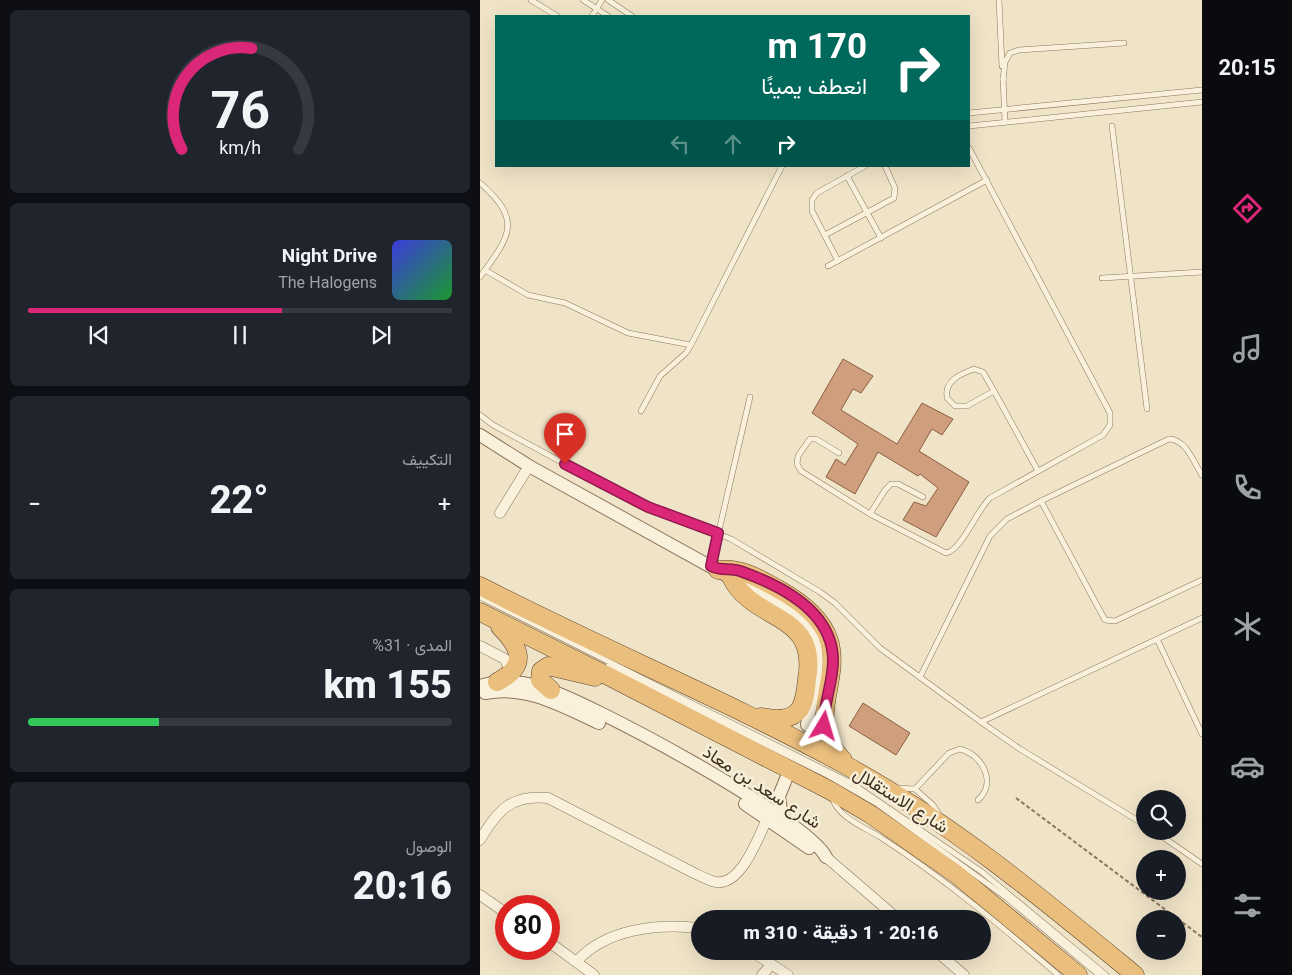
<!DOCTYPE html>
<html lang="ar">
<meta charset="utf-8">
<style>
:root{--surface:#171b24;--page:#20242c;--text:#f1f3f6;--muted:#9ea1a6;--line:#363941;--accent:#db2777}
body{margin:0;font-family:Georgia,Vazirmatn,serif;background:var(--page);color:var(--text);direction:rtl;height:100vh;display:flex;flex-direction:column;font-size:19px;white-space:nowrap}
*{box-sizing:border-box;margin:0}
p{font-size:16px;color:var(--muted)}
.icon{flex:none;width:28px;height:28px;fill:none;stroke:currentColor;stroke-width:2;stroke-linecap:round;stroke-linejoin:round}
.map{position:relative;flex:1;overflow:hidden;direction:ltr}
.drawer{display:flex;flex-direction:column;gap:10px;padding:10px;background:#0d0f14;width:480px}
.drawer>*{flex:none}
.hud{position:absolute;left:15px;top:15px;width:475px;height:152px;border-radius:0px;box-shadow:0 5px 20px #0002;direction:rtl;background:#00695c;color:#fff;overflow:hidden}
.buttons{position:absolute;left:656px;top:790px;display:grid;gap:10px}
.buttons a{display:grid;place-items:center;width:50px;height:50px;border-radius:50%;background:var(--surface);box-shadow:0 5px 20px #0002;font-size:25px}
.speed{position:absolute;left:15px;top:895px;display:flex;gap:10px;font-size:25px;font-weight:700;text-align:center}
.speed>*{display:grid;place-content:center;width:65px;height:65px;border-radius:50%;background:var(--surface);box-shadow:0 5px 20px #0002;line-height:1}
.speed .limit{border:8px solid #d22;background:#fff;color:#111}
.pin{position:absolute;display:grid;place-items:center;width:42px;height:42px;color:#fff;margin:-51px -21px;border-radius:50% 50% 50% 0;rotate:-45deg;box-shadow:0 0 5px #0007}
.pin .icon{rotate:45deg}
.me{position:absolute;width:55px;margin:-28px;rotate:7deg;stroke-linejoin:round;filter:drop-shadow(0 0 4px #0008)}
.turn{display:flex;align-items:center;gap:18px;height:105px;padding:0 20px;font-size:22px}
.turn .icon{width:65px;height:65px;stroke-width:2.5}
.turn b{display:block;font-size:35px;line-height:42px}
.lanes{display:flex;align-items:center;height:48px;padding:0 20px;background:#0003;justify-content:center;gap:25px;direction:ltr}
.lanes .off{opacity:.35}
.big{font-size:38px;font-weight:800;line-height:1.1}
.drawer .tile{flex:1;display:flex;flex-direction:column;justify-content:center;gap:8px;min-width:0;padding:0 18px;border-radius:8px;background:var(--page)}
.drawer .dial{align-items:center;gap:0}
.dial svg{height:130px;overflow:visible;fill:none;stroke:var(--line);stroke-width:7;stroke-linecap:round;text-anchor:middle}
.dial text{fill:var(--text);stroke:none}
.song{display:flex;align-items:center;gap:15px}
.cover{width:60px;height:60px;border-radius:8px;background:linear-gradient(135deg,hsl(240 70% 55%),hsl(130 70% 35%))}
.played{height:5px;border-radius:2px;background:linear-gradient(90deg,var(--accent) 60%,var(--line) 60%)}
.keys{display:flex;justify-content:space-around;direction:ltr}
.heat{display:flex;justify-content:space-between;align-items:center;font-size:28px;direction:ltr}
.charge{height:8px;border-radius:4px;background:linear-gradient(90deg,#34c759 31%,var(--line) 0)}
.trip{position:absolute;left:211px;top:910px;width:300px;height:50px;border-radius:25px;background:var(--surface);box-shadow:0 5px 20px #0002;font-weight:800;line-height:50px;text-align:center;direction:rtl}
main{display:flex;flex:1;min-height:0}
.menu{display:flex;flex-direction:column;width:90px;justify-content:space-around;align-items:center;background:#090b0e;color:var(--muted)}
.menu .icon{width:35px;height:35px}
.menu .selected{color:var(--accent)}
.menu b{font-size:22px;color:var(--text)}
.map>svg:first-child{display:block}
.building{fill:#cf9f7d;stroke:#8d5f41}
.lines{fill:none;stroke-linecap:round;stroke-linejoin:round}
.service-casing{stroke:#8d765c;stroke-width:6}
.minor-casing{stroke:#8d765c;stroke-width:11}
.tertiary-casing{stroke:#8d765c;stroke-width:14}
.trunk-casing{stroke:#5b4430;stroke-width:19}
.path{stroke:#8d765c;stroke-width:2;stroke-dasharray:4 2.5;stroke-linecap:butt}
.service{stroke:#faf1dc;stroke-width:5}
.minor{stroke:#faf1dc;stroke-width:10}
.tertiary{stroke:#faf1dc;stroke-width:12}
.trunk{stroke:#eabe7c;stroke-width:18}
.route-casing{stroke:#8e194d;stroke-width:12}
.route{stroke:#db2777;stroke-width:9}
.labels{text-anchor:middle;stroke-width:5;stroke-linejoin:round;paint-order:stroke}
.street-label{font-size:18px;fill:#3d2e20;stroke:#f7eed8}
</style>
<main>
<nav class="menu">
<b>20:15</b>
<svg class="icon selected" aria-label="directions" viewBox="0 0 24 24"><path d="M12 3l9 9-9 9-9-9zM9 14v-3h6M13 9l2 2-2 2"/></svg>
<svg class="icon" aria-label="music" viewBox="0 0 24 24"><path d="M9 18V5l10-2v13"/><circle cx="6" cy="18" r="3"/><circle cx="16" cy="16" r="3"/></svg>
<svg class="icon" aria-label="phone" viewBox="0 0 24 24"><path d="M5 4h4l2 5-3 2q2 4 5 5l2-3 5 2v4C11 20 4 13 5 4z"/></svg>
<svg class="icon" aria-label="climate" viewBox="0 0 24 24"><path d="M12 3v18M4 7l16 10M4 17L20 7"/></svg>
<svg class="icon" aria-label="car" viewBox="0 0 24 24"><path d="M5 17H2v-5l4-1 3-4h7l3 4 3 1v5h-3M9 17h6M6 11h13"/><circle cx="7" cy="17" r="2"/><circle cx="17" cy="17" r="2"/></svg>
<svg class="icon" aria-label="filters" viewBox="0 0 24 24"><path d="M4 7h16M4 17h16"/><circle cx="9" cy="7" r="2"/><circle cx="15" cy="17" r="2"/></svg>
</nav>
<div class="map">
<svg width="722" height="975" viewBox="0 0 722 975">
<rect width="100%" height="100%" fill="#f0e4c8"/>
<!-- building -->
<g class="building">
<polygon points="363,359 393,376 381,393 373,389 361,410 417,444 442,403 473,419 462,435 452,429 439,451 489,482 456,537 423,520 434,502 446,506 458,488 440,474 438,476 398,452 375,494 346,477 356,459 365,465 378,444 332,413"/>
<polygon points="383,703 430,733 416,755 369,726"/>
</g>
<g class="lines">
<defs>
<g id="service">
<polyline points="51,0 77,16"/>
<polyline points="103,0 128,16"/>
<polyline points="128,0 152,16"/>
<polyline points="519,0 522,66"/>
<polyline points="112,16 122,0"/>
<polyline points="523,77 525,122"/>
<polyline points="523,80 525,62 530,53 539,50 644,43"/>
<polyline points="489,113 722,90"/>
<polyline points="489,126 722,102"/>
<polyline points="632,126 667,409"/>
<polyline points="367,176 401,238"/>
<path d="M0,183C44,221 29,237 0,277"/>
<polyline points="345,235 414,198 415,188 405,166"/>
<polyline points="358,261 332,211 332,200 337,193 385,166"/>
<polyline points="348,266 507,180"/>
<polyline points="5,270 48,295 85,303 148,333 211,345"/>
<polyline points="622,278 722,272"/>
<path d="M494,369L503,372L514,391L487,406H475L467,398C464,381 480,374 494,369Z"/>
<polyline points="514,391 558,471"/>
<polyline points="161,411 180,376 206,353 211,345 302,166"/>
<polyline points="0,415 13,425 150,499 251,539 340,592 355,603 400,648 501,722 540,749 665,825"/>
<path d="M359,453L336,439H330L318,456L317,464L321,471L390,514L466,553C481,551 497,510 510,498L623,435L630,425V413L489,148"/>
<path d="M722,475C714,463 706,439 689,439L561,501L625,620L635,621L722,580"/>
<polyline points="390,514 405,490 411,484 418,484 443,497"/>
<polyline points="231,565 270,397"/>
<polyline points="0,597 373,784 502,872 626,975"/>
<polyline points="677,639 722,734"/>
<polyline points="128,666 349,776 396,803 527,898 619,975"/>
<polyline points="440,677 510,536 527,519 561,501"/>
<polyline points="501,722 722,618"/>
<polyline points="416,788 435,789 453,805 460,816"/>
<path d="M435,789L469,753L480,749C503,755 517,783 498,800"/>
<path d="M352,797C357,817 384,827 400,837C464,878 521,926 578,975"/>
<polyline points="674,831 722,864"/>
</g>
<g id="minor">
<polyline points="20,513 49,466"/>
<polyline points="0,646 25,659 31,673"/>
<path d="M0,840C17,811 31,794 68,798L214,873C221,876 229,881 236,882C261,886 278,838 287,819"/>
<polyline points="346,857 418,919"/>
<polyline points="0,895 26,913"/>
<polyline points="69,942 114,975"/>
<polyline points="271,951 308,975"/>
<polyline points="456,951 484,975"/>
<path d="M97,961C126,929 178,923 220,928"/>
<polyline points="282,975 291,965"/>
</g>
<g id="tertiary">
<path d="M0,435L49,466L318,615C350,645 333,688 327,725"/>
<path d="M0,686C20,680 40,681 60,687C107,700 327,819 346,857"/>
<path d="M5,693C47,685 82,706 119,723"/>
<polyline points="265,804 329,848"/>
<polyline points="302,818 299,796 306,779"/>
</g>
<g id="trunk">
<path d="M238,570C260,567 280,579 298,589C407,649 307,706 363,760"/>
<path d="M251,577C273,623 339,611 327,679C326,689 325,701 320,709C310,722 295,719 281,717"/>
<path d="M0,586C122,649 249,701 369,767C473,824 564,900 655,975"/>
<polyline points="0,612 130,677 351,791 390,814 476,874 598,975"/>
<path d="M17,682C48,666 41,648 20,627"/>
<polyline points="71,690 60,680 61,671 68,666 115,677"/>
</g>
</defs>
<!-- service casing -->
<use href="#service" class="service-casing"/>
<!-- minor casing -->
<use href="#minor" class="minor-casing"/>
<!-- tertiary casing -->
<use href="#tertiary" class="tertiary-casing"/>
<!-- trunk casing -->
<use href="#trunk" class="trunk-casing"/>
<!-- path -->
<polyline class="path" points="536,798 722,937"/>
<!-- service -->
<use href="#service" class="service"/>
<!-- minor -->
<use href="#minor" class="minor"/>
<!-- tertiary -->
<use href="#tertiary" class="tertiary"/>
<!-- trunk -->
<use href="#trunk" class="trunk"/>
</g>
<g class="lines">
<defs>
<path id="route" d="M85,464L168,507L238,533L231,566C240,571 250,568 260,571C300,585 351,611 353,658C354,681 343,703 344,726"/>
</defs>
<!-- route casing -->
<use href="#route" class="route-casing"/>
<!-- route -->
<use href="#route" class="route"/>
</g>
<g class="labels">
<!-- street labels -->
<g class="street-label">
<text transform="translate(282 787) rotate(33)" y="6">شارع سعد بن معاذ</text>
<text transform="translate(421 800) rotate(32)" y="6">شارع الاستقلال</text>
</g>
</g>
</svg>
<div class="buttons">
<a><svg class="icon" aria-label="search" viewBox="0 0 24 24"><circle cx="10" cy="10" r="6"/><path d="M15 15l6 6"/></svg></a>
<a>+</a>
<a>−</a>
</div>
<div class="speed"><div class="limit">80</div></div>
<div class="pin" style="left:85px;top:464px;background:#d93025"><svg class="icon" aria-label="arrive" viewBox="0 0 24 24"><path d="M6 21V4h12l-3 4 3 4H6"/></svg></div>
<svg class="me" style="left:344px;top:726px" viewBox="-20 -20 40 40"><path d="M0-17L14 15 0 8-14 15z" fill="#db2777" stroke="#fff" stroke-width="4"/></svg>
<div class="trip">20:16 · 1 دقيقة · 310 m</div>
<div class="hud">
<div class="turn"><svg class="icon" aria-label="right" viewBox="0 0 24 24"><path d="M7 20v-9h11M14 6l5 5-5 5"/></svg><div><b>170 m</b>انعطف يمينًا</div></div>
<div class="lanes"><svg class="icon off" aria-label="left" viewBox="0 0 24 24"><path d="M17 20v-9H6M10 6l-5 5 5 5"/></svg><svg class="icon off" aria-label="ahead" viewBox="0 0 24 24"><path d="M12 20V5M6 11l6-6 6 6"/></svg><svg class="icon" aria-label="right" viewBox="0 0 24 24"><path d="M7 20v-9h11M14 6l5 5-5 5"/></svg></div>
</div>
</div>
<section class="drawer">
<div class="tile dial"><svg viewBox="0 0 100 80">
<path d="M14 69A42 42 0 1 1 86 69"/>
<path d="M14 69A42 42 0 0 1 57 7" stroke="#db2777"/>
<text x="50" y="56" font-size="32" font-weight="700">76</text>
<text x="50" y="72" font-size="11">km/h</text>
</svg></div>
<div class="tile">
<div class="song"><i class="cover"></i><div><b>Night Drive</b><p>The Halogens</p></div></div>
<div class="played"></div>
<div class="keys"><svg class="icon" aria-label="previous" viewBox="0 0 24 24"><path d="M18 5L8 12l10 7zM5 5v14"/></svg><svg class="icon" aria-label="pause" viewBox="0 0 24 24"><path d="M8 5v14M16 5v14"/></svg><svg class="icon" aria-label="next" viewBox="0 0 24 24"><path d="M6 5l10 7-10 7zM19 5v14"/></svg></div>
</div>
<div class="tile"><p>التكييف</p>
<div class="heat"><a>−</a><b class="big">22°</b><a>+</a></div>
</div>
<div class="tile"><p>المدى · 31%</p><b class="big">155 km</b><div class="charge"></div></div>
<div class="tile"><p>الوصول</p><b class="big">20:16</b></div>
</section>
</main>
